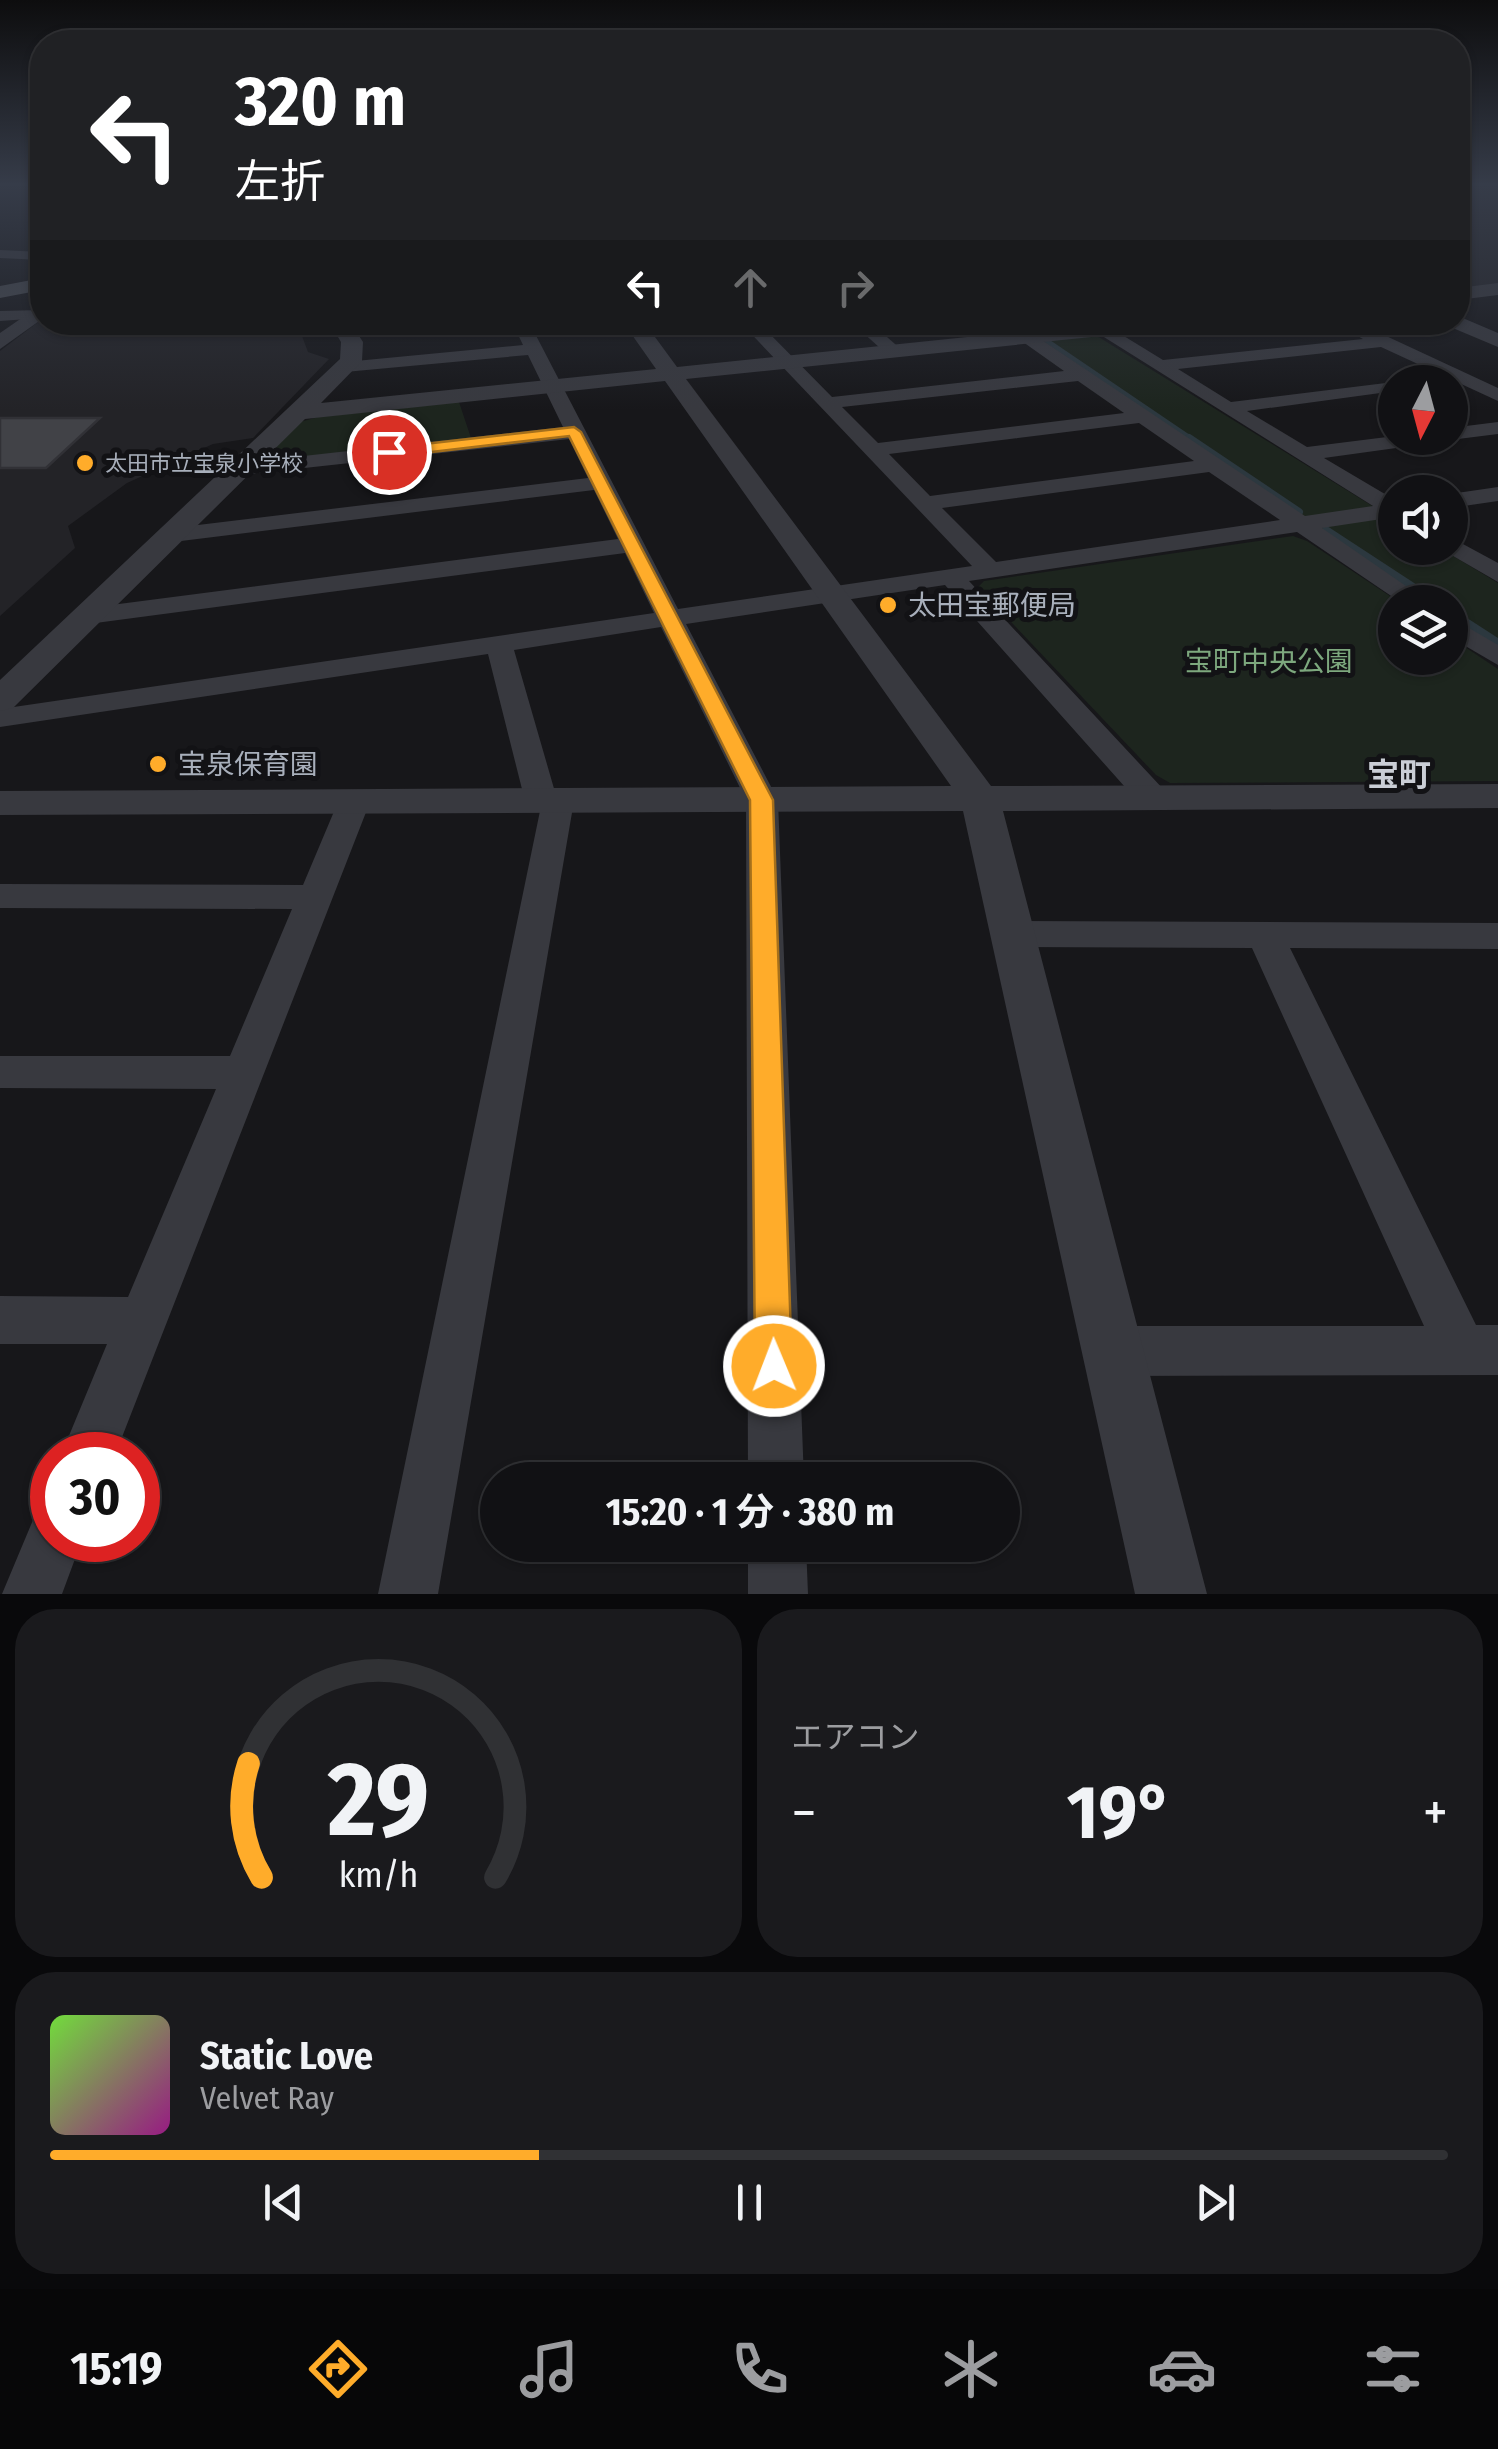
<!DOCTYPE html>
<html lang="ja">
<meta charset="utf-8">
<style>
:root{--surface:#111114;--page:#1a1a1d;--text:#f1f3f6;--muted:#9c9da0;--line:#303134;--accent:#ffac2a}
body{margin:0;font-family:"Fira Sans Condensed","Noto Sans JP",sans-serif;background:var(--page);color:var(--text);height:100vh;display:flex;flex-direction:column;font-size:38px;white-space:nowrap}
*{box-sizing:border-box;margin:0}
p{font-size:32px;color:var(--muted)}
.icon{flex:none;width:55px;height:55px;fill:none;stroke:currentColor;stroke-width:2;stroke-linecap:round;stroke-linejoin:round}
.map{position:relative;height:1594px;overflow:hidden}
.side{display:flex;flex-direction:column;gap:15px;padding:15px;background:#09090b;flex:1}
.side>*{flex:none}
.hud{position:absolute;left:30px;top:30px;width:1440px;height:305px;border-radius:40px;box-shadow:0 2px 8px #0004,0 0 0 2px var(--line);background:#202124;color:#fff;overflow:hidden}
.needle{width:65px;rotate:186deg}
.buttons{position:absolute;left:1378px;top:365px;display:grid;gap:20px}
.buttons a{display:grid;place-items:center;width:90px;height:90px;border-radius:50%;background:var(--surface);box-shadow:0 2px 8px #0004,0 0 0 2px var(--line);font-size:50px}
.speed{position:absolute;left:30px;top:1432px;display:flex;gap:20px;font-size:50px;font-weight:700;text-align:center}
.speed>*{display:grid;place-content:center;width:130px;height:130px;border-radius:50%;background:var(--surface);box-shadow:0 2px 8px #0004,0 0 0 2px var(--line);line-height:1}
.speed .limit{border:15px solid #d22;background:#fff;color:#111}
.pin{position:absolute;display:grid;place-items:center;width:85px;height:85px;color:#fff;margin:-42px;border:5px solid #fff;border-radius:50%;box-shadow:0 2px 10px #0007}
.me{position:absolute;width:110px;margin:-55px;rotate:359deg;stroke-linejoin:round;filter:drop-shadow(0 0 8px #0008)}
.turn{display:flex;align-items:center;gap:35px;height:210px;padding:0 40px;font-size:45px}
.turn .icon{width:130px;height:130px;stroke-width:2.5}
.turn b{display:block;font-size:70px;line-height:85px}
.lanes{display:flex;align-items:center;height:95px;padding:0 40px;background:#0003;justify-content:center;gap:50px;direction:ltr}
.lanes .off{opacity:.35}
.big{font-size:75px;font-weight:700;line-height:1.1}
.side .card{flex:1;display:flex;flex-direction:column;justify-content:center;gap:15px;min-width:0;padding:0 35px;border-radius:40px;background:var(--page)}
.side .dial{align-items:center;gap:0}
.dial svg{height:260px;overflow:visible;fill:none;stroke:var(--line);stroke-width:7;stroke-linecap:round;text-anchor:middle}
.dial text{fill:var(--text);stroke:none}
.song{display:flex;align-items:center;gap:30px}
.cover{width:120px;height:120px;border-radius:15px;background:linear-gradient(135deg,hsl(100 70% 55%),hsl(310 70% 35%))}
.played{height:10px;border-radius:5px;background:linear-gradient(90deg,var(--accent) 35%,var(--line) 35%)}
.keys{display:flex;justify-content:space-around;direction:ltr}
.heat{display:flex;justify-content:space-between;align-items:center;font-size:55px;direction:ltr}
.side .tiles{flex:1;display:grid;gap:15px;grid-template-columns:1fr 1fr}
.card:last-child{grid-column:span 2}
.trip{position:absolute;left:480px;top:1462px;width:540px;height:100px;border-radius:50px;background:var(--surface);box-shadow:0 2px 8px #0004,0 0 0 2px var(--line);font-weight:700;line-height:100px;text-align:center}
.menu{display:flex;height:160px;justify-content:space-around;align-items:center;background:#070708;color:var(--muted)}
.menu .icon{width:70px;height:70px}
.menu .active{color:var(--accent)}
.menu b{font-size:45px;color:var(--text)}
.map>svg:first-child{display:block}
.built{fill:#232327}
.green{fill:#1d251e}
.lines{fill:none;stroke-linecap:round;stroke-linejoin:round}
.stream-far2{stroke:#2c383f;stroke-width:5}
.stream-far1{stroke:#2c383f;stroke-width:8}
.stream{stroke:#2c383f;stroke-width:10}
.building{fill:#414247;stroke:#313136;stroke-width:2.5}
.minor{fill:#38393f;fill-rule:evenodd}
.tertiary{fill:#38393f;fill-rule:evenodd}
.secondary{fill:#46494f;fill-rule:evenodd}
.route{fill:#ffac2a;stroke:#a6701b;stroke-width:2.5}
.poi-dot{fill:#ffac2a;stroke:#121215;stroke-width:4}
.labels{text-anchor:middle;stroke-width:10;stroke-linejoin:round;paint-order:stroke}
.far-poi-label{font-size:22px;fill:#a8afbb;stroke:#121215;text-anchor:start}
.poi-label{font-size:28px;fill:#a8afbb;stroke:#121215;text-anchor:start}
.park-label{font-size:28px;fill:#7da87e;stroke:#121215}
.quarter-label{font-size:32px;font-weight:bold;fill:#caced6;stroke:#121215}
</style>
<div class="map">
<svg width="1498" height="1594" viewBox="0 0 1498 1594">
<rect width="100%" height="100%" fill="#17171a"/>
<!-- built -->
<g class="built">
<polygon points="1458,186 1498,186 1498,286 1458,290"/>
<polygon points="42,319 42,322 265,322 302,336 308,352 329,359 253,438 213,444 127,483 68,526 75,548 0,616 0,351"/>
</g>
<!-- green -->
<g class="green">
<polygon points="1016,323 1076,323 1395,520 1395,548 1440,548 1498,583 1498,649 1450,617 1450,602 1429,602"/>
<polygon points="459,402 472,441 271,463 262,459 300,422 318,417"/>
<polygon points="1293,536 1307,541 1399,602 1395,602 1395,658 1450,658 1450,637 1498,669 1498,781 1170,783 1156,775 978,587 984,581"/>
</g>
<g class="lines">
<!-- stream-far2 -->
<g class="stream-far2">
<polyline points="1019,322 1033,332"/>
<polyline points="1047,341 1193,440"/>
</g>
<!-- stream-far1 -->
<g class="stream-far1">
<polyline points="1189,438 1299,512"/>
<polyline points="1326,530 1436,602"/>
<polyline points="1450,612 1471,626"/>
</g>
<!-- stream -->
<polyline class="stream" points="1467,624 1498,644"/>
</g>
<!-- building -->
<polygon class="building" points="0,418 100,418 46,468 0,468"/>
<g class="lines">
<!-- minor -->
<g class="minor">
<polygon points="0,250 42,252 42,260 0,258"/>
<polygon points="42,310 42,318 0,321 0,311"/>
<polygon points="348,322 420,322 412,327 343,333 335,328"/>
<path d="M512,322H529L678,609L972,566L740,322H758L832,397L1064,371L995,322H1015L1305,516L1373,506L1080,322H1101L1163,360L1363,339L1333,322H1356L1498,388V401L1381,347L1178,369L1231,402L1402,381L1395,382V391L1247,411L1307,447L1395,436L1435,438L1425,444L1324,458L1395,500V517L1322,528L1429,602H1400L1297,532L969,581L1165,791L1169,798L1165,805H1141L945,585L686,624L778,800L804,1480H748L746,800L661,627L514,650L555,792L570,794L574,801L438,1594H378L540,811L529,808L525,801L488,654L0,727V709L654,613L625,553L88,624L75,616L88,608L618,539L594,490L173,542L161,535L173,528L588,478L569,439L241,475L230,469L241,463L563,427L528,355L345,372L336,367L345,362L523,345ZM1078,381L1124,413L878,443L842,407ZM1139,423L1194,461L930,496L889,454ZM1209,472L1280,520L996,562L942,508Z"/>
<polygon points="851,322 870,322 904,352 901,356 889,356"/>
<polygon points="1498,422 1498,434 1450,440 1442,438 1450,438 1450,428"/>
<polygon points="1498,487 1498,501 1450,508 1450,494"/>
<polygon points="1450,537 1498,563 1498,582 1441,549 1450,548"/>
<polygon points="1450,617 1498,645 1498,665 1450,637"/>
<polygon points="354,792 366,795 370,802 115,1455 61,1455 107,1344 0,1344 0,1296 128,1297 216,1089 0,1088 0,1056 230,1056 292,909 0,908 0,884 303,885 338,802 342,795"/>
<polygon points="1011,921 1498,923 1498,949 1290,948 1476,1325 1498,1325 1498,1375 1111,1376 1093,1368 1085,1351 1093,1334 1111,1326 1424,1326 1252,948 1011,947 998,943 992,934 998,925"/>
<polygon points="52,1512 52,1540 82,1540 62,1594 2,1594 33,1520"/>
<polygon points="748,1545 806,1545 808,1594 748,1594"/>
</g>
<!-- tertiary -->
<g class="tertiary">
<polygon points="1498,283 1498,295 1458,300 1458,288"/>
<polygon points="42,304 42,319 0,349 0,333"/>
<polygon points="1458,316 1498,333 1498,347 1448,326 1445,322 1458,322"/>
<polygon points="329,322 350,322 363,342 362,361 321,403 656,369 623,322 644,322 677,367 1113,322 1189,322 1179,328 686,379 991,786 1498,784 1498,808 1003,811 1207,1594 1135,1594 963,811 0,815 0,791 951,786 665,381 305,419 13,708 0,711 0,680 340,359 341,342"/>
</g>
<!-- secondary -->
<polygon class="secondary" points="42,278 42,290 0,298 0,286"/>
</g>
<!-- sky -->
<linearGradient id="sky" x2="0" y2="1"><stop stop-color="#0d0d0e"/><stop offset="0.45" stop-color="#363c49"/><stop offset="1" stop-color="#363c49" stop-opacity="0"/></linearGradient>
<rect width="1498" height="410" fill="url(#sky)"/>
<!-- route -->
<polygon class="route" points="574,427 581,432 773,800 792,1366 786,1379 774,1384 761,1379 755,1366 750,800 569,436 389,457 382,452 389,448"/>
<!-- markers -->
<g class="poi-dot">
<circle cx="85" cy="463" r="10"/>
<circle cx="888" cy="605" r="10"/>
<circle cx="158" cy="764" r="10"/>
</g>
<g class="labels">
<!-- far-poi labels -->
<g class="far-poi-label">
<text x="105" y="471">太田市立宝泉小学校</text>
</g>
<!-- poi labels -->
<g class="poi-label">
<text x="908" y="615">太田宝郵便局</text>
<text x="178" y="774">宝泉保育園</text>
</g>
<!-- park labels -->
<g class="park-label">
<text x="1269" y="671">宝町中央公園</text>
</g>
<!-- quarter labels -->
<g class="quarter-label">
<text x="1399" y="786">宝町</text>
</g>
</g>
</svg>
<div class="buttons">
<a><svg class="needle" viewBox="-14 -14 28 28"><path d="M0-13l5 13h-10z" fill="#e53935"/><path d="M0 13l5-13h-10z" fill="#9c9da0"/></svg></a>
<a><svg class="icon" aria-label="sound" viewBox="0 0 24 24"><path d="M4 9h4l5-4v14l-5-4H4zM17 9q2 3 0 6"/></svg></a>
<a><svg class="icon" aria-label="layers" viewBox="0 0 24 24"><path d="M12 4l9 5-9 5-9-5zM3 14l9 5 9-5"/></svg></a>
</div>
<div class="speed"><div class="limit">30</div></div>
<div class="pin" style="left:389px;top:452px;background:#d93025"><svg class="icon" aria-label="arrive" viewBox="0 0 24 24"><path d="M6 21V4h12l-3 4 3 4H6"/></svg></div>
<svg class="me" style="left:774px;top:1366px" viewBox="-20 -20 40 40"><circle r="17" fill="#ffac2a" stroke="#fff" stroke-width="3"/><path d="M0-11L8 9 0 5-8 9z" fill="#fff"/></svg>
<div class="trip">15:20 · 1 分 · 380 m</div>
<div class="hud">
<div class="turn"><svg class="icon" aria-label="left" viewBox="0 0 24 24"><path d="M17 20v-9H6M10 6l-5 5 5 5"/></svg><div><b>320 m</b>左折</div></div>
<div class="lanes"><svg class="icon" aria-label="left" viewBox="0 0 24 24"><path d="M17 20v-9H6M10 6l-5 5 5 5"/></svg><svg class="icon off" aria-label="ahead" viewBox="0 0 24 24"><path d="M12 20V5M6 11l6-6 6 6"/></svg><svg class="icon off" aria-label="right" viewBox="0 0 24 24"><path d="M7 20v-9h11M14 6l5 5-5 5"/></svg></div>
</div>
</div>
<section class="side">
<div class="tiles">
<div class="card dial"><svg viewBox="0 0 100 80">
<path d="M14 69A42 42 0 1 1 86 69"/>
<path d="M14 69A42 42 0 0 1 10 34" stroke="#ffac2a"/>
<text x="50" y="56" font-size="32" font-weight="700">29</text>
<text x="50" y="72" font-size="11">km/h</text>
</svg></div>
<div class="card"><p>エアコン</p>
<div class="heat"><a>−</a><b class="big">19°</b><a>+</a></div>
</div>
<div class="card">
<div class="song"><i class="cover"></i><div><b>Static Love</b><p>Velvet Ray</p></div></div>
<div class="played"></div>
<div class="keys"><svg class="icon" aria-label="previous" viewBox="0 0 24 24"><path d="M18 5L8 12l10 7zM5 5v14"/></svg><svg class="icon" aria-label="pause" viewBox="0 0 24 24"><path d="M8 5v14M16 5v14"/></svg><svg class="icon" aria-label="next" viewBox="0 0 24 24"><path d="M6 5l10 7-10 7zM19 5v14"/></svg></div>
</div>
</div>
</section>
<nav class="menu">
<b>15:19</b>
<svg class="icon active" aria-label="directions" viewBox="0 0 24 24"><path d="M12 3l9 9-9 9-9-9zM9 14v-3h6M13 9l2 2-2 2"/></svg>
<svg class="icon" aria-label="music" viewBox="0 0 24 24"><path d="M9 18V5l10-2v13"/><circle cx="6" cy="18" r="3"/><circle cx="16" cy="16" r="3"/></svg>
<svg class="icon" aria-label="phone" viewBox="0 0 24 24"><path d="M5 4h4l2 5-3 2q2 4 5 5l2-3 5 2v4C11 20 4 13 5 4z"/></svg>
<svg class="icon" aria-label="climate" viewBox="0 0 24 24"><path d="M12 3v18M4 7l16 10M4 17L20 7"/></svg>
<svg class="icon" aria-label="car" viewBox="0 0 24 24"><path d="M5 17H2v-5l4-1 3-4h7l3 4 3 1v5h-3M9 17h6M6 11h13"/><circle cx="7" cy="17" r="2"/><circle cx="17" cy="17" r="2"/></svg>
<svg class="icon" aria-label="filters" viewBox="0 0 24 24"><path d="M4 7h16M4 17h16"/><circle cx="9" cy="7" r="2"/><circle cx="15" cy="17" r="2"/></svg>
</nav>
